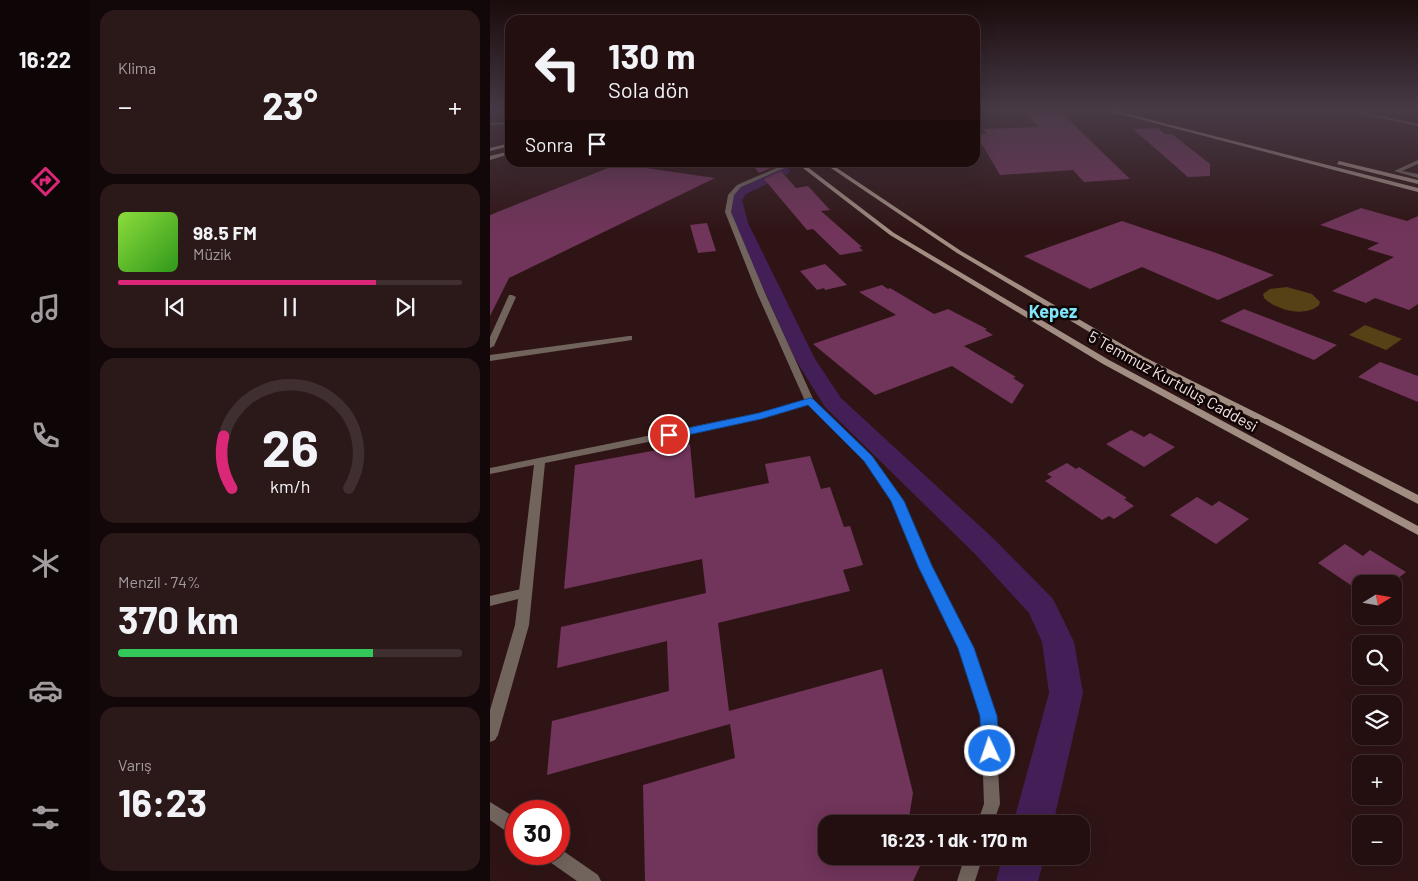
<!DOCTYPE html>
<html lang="tr">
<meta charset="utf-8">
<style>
:root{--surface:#230f10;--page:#2b1819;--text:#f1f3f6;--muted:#a39c9f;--line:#402f30;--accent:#db2777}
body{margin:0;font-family:Barlow,sans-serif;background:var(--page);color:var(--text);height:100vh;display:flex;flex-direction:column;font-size:19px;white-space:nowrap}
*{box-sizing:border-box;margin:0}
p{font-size:16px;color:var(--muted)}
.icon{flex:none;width:28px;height:28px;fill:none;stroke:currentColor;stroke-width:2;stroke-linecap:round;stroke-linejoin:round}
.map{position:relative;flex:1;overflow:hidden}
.sheet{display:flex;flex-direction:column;gap:10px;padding:10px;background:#130809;width:400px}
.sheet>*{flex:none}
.hud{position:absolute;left:15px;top:15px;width:475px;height:152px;border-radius:15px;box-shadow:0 5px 20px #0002,0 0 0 1px var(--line);background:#230f10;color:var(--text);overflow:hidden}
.needle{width:32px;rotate:79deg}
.fabs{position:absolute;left:862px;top:575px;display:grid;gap:10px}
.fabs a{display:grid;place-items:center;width:50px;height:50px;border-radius:10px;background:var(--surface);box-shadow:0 5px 20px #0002,0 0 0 1px var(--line);font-size:25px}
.speed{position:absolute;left:15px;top:800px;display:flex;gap:10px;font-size:25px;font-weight:700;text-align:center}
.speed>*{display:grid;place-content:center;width:65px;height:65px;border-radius:50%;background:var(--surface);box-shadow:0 5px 20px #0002,0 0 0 1px var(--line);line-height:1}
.speed .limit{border:8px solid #d22;background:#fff;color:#111}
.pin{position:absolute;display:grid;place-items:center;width:42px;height:42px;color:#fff;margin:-21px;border:2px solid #fff;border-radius:50%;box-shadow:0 1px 5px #0007}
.me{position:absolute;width:55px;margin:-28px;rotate:357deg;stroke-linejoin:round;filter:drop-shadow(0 0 4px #0008)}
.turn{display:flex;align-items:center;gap:18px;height:105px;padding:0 20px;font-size:22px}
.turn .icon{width:65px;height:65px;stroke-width:2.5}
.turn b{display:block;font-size:35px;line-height:42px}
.then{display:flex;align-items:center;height:48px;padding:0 20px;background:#0003;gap:10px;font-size:19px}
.big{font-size:38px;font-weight:700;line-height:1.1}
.sheet .card{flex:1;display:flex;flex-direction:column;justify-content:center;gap:8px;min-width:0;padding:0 18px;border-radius:15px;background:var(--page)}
.sheet .dial{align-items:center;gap:0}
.dial svg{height:130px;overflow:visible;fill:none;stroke:var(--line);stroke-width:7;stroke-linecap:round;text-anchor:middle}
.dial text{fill:var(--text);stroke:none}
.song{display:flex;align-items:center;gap:15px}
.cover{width:60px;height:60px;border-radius:8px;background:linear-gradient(135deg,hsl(90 70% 55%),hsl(110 70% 35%))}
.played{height:5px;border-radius:2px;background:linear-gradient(90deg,var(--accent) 75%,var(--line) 75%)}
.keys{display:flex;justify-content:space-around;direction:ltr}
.heat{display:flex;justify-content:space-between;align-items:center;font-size:28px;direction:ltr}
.charge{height:8px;border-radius:4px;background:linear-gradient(90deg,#34c759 74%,var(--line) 0)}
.trip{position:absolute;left:328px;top:815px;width:272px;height:50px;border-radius:15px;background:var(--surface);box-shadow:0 5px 20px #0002,0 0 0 1px var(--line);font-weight:700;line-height:50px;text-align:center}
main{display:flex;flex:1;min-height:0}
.tabs{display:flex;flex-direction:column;width:90px;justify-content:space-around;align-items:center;background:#0e0606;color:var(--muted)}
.tabs .icon{width:35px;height:35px}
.tabs .on{color:var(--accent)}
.tabs b{font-size:22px;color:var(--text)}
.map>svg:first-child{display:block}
.green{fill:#544115}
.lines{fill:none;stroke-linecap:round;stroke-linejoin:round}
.canal{fill:#421f56;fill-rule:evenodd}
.building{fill:#71345a}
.lane{fill:#71645d;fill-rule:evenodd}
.street{fill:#71645d;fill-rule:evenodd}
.secondary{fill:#a18d82;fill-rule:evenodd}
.route{fill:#1a73e8;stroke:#114b97}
.labels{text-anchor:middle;stroke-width:5;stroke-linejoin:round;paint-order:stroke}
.street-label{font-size:16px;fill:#f4e0e0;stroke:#0f0505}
.far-district-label{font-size:18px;font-weight:bold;fill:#7ee6f8;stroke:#0f0505}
</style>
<main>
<nav class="tabs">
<b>16:22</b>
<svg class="icon on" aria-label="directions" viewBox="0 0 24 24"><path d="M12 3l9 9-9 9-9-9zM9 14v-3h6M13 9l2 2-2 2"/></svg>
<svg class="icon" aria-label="music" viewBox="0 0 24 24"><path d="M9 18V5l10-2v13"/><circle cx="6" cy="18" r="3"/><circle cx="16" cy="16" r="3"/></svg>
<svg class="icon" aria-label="phone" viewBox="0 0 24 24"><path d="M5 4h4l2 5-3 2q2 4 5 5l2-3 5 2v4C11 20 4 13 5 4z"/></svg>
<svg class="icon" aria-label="climate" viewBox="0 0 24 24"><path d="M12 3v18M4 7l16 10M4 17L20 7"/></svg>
<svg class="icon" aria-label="car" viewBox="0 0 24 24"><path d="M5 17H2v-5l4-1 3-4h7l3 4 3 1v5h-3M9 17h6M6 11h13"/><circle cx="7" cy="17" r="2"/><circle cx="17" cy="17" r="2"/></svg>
<svg class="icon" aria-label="filters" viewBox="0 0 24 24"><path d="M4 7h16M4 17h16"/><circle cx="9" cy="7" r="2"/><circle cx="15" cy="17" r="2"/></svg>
</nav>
<section class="sheet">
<div class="card"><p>Klima</p>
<div class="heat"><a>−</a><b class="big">23°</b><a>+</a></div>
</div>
<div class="card">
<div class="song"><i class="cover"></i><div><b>98.5 FM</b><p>Müzik</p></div></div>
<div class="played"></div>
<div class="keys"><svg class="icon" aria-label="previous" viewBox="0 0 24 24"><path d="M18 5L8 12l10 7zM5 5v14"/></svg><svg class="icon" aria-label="pause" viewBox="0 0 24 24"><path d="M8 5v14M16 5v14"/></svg><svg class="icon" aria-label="next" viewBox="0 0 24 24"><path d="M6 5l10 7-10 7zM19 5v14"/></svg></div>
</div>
<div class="card dial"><svg viewBox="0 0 100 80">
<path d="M14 69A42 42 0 1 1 86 69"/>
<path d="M14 69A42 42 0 0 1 9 37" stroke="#db2777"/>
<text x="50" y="56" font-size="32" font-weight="700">26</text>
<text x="50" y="72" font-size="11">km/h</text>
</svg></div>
<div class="card"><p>Menzil · 74%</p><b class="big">370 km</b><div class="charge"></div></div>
<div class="card"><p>Varış</p><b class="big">16:23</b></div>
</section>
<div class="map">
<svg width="928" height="881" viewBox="0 0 928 881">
<rect width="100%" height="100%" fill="#2f1415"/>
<!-- green -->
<g class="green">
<path d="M797,287L822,294L830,302L829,305C815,318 786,310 774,298L773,294L780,289Z"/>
<polygon points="875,325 912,339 896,350 859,335"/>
</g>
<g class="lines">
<!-- canal -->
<g class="canal">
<polygon points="294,167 298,168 300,171 298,174 256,194 252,200 258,223 325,359 351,398 505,540 563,599 567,607 584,642 593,693 563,824 523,824 559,693 552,642 539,613 485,554 335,407 305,359 244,223 238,200 246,188"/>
<polygon points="513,856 555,856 548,881 506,881"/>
</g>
</g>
<!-- building -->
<g class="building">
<polygon points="572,113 640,179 594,182 583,170 510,175 486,134 496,134 493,129 548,127 537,114"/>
<polygon points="668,128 675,134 682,134 720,164 720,176 698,177 643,129"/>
<polygon points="260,162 283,162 286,166 269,173"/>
<polygon points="128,164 225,178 19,278 0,316 0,215"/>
<polygon points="291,171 306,188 318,186 340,210 331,211 372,247 369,247 373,251 350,255 323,229 317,230 274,179"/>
<polygon points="871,208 917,221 928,216 928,304 919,310 885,298 876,303 842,291 904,257 877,249 889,243 830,225"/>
<polygon points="632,221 729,254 784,275 728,300 652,267 600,289 534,256"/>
<polygon points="217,223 226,251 208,253 200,225"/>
<polygon points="335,264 357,285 335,290 334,288 327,290 310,271"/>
<polygon points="392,285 398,289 400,288 444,314 458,309 497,329 495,330 503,335 474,346 526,377 523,378 534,385 522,404 462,366 385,395 323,344 406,315 369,292"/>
<polygon points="754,309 847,345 824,360 730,321"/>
<polygon points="890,362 928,376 928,402 868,377"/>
<polygon points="641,430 654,437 660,433 685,447 654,467 616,444"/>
<polygon points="200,444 205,498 279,483 275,464 320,456 331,489 340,487 354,527 360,526 373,565 353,570 360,591 228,623 239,711 392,669 423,793 418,824 336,824 336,856 416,856 431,864 423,881 155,881 153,785 245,758 240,724 57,775 62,721 179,691 177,641 67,668 71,627 216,593 212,559 74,589 85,465"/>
<polygon points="577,463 586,469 589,467 637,498 634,499 644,506 624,519 619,516 612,520 555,481 562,477 557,474"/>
<polygon points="707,497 722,506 729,501 759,519 726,544 680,515"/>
<polygon points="855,544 873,556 880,550 916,572 901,584 871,584 871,592 828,563"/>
</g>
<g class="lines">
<!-- lane -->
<g class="lane">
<polygon points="19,295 22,295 26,297 4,346 0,348 0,337"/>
<polygon points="139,336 142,336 142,340 0,361 0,355"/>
<polygon points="36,588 40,590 42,593 40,596 0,606 0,596"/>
<polygon points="0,802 26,818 26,836 20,834 0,820"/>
<polygon points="69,848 108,875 111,881 87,881 57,860 54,854 69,854"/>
</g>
<!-- street -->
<g class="street">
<polygon points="852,108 928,124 928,126 842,108"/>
<polygon points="20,122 20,124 0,125 0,123"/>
<polygon points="928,160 928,164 912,171 928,174 928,178 904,171"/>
<polygon points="300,162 308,162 251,187 244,195 241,212 275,293 324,401 382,456 411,498 441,567 483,648 505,716 510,804 503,824 487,824 494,804 491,716 469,648 429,567 402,501 374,460 318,405 271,419 55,463 39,625 8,735 5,740 0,742 0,710 25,625 44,465 0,474 0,468 270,413 315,401 267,293 235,212 238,195 247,185"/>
<polygon points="475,856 493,856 485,881 467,881"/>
</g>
<!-- secondary -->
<g class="secondary">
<polygon points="607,108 615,108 928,188 928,192"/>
<polygon points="20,143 20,146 0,151 0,148"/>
<polygon points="20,151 20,154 0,160 0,156"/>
<polygon points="849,161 928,180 928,184 847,164"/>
<polygon points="305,162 311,162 404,233 619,360 928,526 928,535 613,364 400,235"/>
<polygon points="332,162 338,162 471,251 654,357 797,428 928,495 928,504 791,432 648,361 467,253"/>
</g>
</g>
<!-- sky -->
<linearGradient id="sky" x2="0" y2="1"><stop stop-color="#1a0b0c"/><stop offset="0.47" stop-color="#473a46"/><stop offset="1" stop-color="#473a46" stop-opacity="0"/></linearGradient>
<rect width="928" height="232" fill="url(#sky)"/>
<!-- route -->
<polygon class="route" points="320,398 323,399 382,456 414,501 442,566 484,648 507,716 509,751 506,756 500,759 494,756 491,751 490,716 468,648 428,566 401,501 374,461 318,405 271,419 179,439 173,435 179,432 269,413"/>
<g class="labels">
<!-- street labels -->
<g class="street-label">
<text transform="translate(683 381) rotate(29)" y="6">5 Temmuz Kurtuluş Caddesi</text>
</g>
<!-- far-district labels -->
<g class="far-district-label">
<text x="563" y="318">Kepez</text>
</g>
</g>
</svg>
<div class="fabs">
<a><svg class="needle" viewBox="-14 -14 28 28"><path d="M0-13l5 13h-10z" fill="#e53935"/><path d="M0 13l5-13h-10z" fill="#a39c9f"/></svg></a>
<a><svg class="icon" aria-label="search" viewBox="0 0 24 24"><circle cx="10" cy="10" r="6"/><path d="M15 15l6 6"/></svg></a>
<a><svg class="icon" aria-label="layers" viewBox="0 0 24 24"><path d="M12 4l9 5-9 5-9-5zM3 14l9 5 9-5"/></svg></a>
<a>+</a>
<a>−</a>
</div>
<div class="speed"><div class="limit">30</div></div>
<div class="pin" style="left:179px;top:435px;background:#d93025"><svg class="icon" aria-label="arrive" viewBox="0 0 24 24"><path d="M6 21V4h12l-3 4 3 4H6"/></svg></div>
<svg class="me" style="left:500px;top:751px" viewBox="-20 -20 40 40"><circle r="17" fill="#1a73e8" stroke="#fff" stroke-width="3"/><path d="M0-11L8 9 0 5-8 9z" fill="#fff"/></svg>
<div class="trip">16:23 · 1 dk · 170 m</div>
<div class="hud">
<div class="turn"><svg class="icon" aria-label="left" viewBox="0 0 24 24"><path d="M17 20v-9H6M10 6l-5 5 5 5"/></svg><div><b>130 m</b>Sola dön</div></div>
<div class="then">Sonra<svg class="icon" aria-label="arrive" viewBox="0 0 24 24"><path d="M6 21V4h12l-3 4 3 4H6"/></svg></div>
</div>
</div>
</main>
